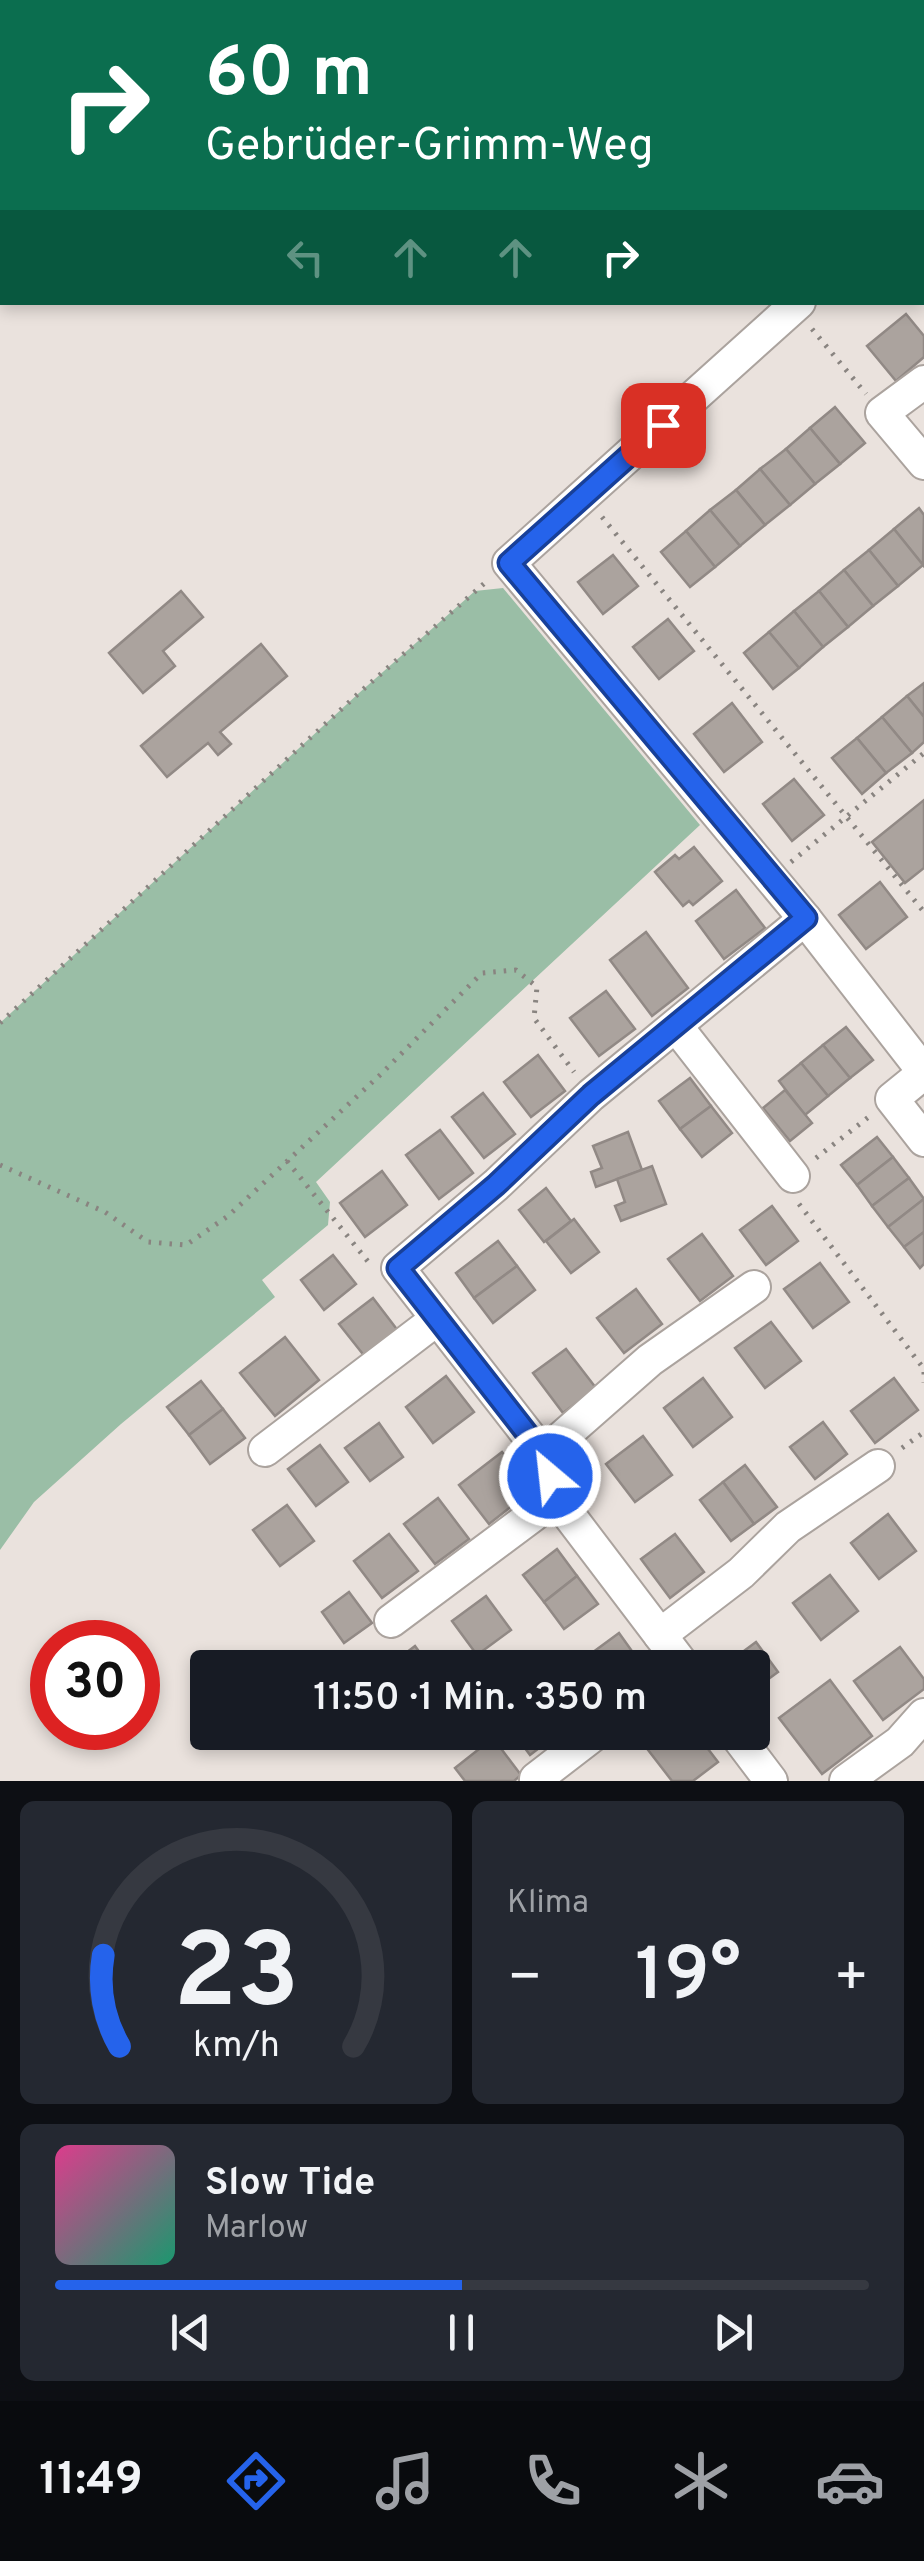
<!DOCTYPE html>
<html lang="de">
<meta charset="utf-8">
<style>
:root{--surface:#171b24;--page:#242831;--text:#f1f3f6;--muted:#9ea1a6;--line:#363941;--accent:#2563eb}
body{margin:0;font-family:Overpass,sans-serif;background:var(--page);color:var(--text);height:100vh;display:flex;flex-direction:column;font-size:38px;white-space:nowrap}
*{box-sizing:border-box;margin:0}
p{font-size:32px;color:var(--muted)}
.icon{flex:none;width:55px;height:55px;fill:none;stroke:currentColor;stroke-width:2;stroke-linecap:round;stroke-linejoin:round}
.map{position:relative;height:1781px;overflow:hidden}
.side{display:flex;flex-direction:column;gap:20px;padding:20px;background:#0d0f14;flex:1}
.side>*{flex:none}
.top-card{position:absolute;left:0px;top:0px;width:925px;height:305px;box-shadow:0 5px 15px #0003;background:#0b6e4f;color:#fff;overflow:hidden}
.speed{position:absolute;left:30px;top:1620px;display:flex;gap:20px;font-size:50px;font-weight:700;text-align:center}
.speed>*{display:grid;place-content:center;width:130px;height:130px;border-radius:50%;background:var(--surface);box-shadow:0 5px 15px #0003;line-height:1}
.speed .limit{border:15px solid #d22;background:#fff;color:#111}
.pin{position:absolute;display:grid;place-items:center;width:85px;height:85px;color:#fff;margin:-42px;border-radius:20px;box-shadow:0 5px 15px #0006}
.me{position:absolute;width:110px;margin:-55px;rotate:332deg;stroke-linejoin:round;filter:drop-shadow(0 0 8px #0008)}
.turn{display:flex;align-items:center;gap:35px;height:210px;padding:0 40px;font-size:45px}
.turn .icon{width:130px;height:130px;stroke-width:2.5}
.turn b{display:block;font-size:70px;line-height:85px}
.lanes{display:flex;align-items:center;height:95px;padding:0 40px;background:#0003;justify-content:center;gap:50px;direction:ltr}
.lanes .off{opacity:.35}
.big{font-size:75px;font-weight:600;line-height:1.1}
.side .card{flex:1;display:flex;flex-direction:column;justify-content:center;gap:15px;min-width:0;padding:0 35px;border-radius:15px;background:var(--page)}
.side .dial{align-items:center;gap:0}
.dial svg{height:260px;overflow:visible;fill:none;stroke:var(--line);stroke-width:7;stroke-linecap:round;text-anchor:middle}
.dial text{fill:var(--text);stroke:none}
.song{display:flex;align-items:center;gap:30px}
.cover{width:120px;height:120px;border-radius:15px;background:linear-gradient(135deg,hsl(330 70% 55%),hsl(160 70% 35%))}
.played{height:10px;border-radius:5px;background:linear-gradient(90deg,var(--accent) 50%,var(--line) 50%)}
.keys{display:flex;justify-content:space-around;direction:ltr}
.heat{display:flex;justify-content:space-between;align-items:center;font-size:55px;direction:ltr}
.side .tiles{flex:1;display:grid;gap:20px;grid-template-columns:1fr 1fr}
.card:last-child{grid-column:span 2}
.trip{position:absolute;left:190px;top:1650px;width:580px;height:100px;border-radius:10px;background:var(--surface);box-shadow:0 5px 15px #0003;font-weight:600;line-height:100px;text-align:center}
.tab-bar{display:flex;height:160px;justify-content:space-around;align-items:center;background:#090b0e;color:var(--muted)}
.tab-bar .icon{width:70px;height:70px}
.tab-bar .active{color:var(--accent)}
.tab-bar b{font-size:45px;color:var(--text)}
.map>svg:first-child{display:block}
.green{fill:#9abea6}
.building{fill:#aba39e;stroke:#918985;stroke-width:2.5}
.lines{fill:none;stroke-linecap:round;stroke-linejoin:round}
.minor-casing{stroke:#aba39e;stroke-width:36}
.path{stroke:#898480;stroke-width:5;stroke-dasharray:2.5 8;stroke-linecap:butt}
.minor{stroke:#fff;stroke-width:32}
.route-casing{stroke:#184099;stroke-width:25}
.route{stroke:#2563eb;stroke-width:18}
</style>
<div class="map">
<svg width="924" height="1781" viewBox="0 0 924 1781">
<rect width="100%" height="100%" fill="#eae2dd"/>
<!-- green -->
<polygon class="green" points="503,588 700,825 316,1182 330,1202 328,1225 262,1280 275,1297 121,1424 34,1502 0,1550 0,1023 359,693 475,591"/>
<!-- building -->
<g class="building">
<polygon points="725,0 788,0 790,2 722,2"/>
<polygon points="906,314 924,336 924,357 896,381 867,346"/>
<polygon points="835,407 865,443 840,464 810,428"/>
<polygon points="810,428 840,464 815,484 786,449"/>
<polygon points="786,449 815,484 790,505 760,469"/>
<polygon points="760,469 790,505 765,525 736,490"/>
<polygon points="736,490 765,525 740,546 710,510"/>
<polygon points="919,508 924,515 923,565 894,529"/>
<polygon points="710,510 740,546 715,567 686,531"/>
<polygon points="894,529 923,565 898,586 869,550"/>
<polygon points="686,531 715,567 690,587 661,552"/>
<polygon points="869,550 898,586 873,606 844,570"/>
<polygon points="613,555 638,586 603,614 578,582"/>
<polygon points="844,570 873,606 848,627 819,591"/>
<polygon points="181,591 203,617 163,651 175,666 143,693 109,653"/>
<polygon points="819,591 848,627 823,647 794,611"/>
<polygon points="794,611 823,647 799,668 769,632"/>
<polygon points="668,619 694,651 659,679 633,647"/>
<polygon points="769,632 799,668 773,689 744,653"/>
<polygon points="261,644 287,676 220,732 231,744 218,755 208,743 167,777 141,746"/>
<polygon points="924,683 924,717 907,696"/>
<polygon points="907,696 924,717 924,742 912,753 882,717"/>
<polygon points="732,703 762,742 724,772 694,734"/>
<polygon points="882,717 912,753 886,773 857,738"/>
<polygon points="857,738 886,773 862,794 832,758"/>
<polygon points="794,779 824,815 792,841 763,804"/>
<polygon points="924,800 924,868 905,883 872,842"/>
<polygon points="694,847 722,881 693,905 689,901 683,906 655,872 675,855 679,859"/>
<polygon points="880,882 907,917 866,949 839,915"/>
<polygon points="736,890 765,928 724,959 696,921"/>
<polygon points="646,932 688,988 652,1016 610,960"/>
<polygon points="606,991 635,1029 599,1056 570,1018"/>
<polygon points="846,1027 873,1060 850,1078 823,1045"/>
<polygon points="823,1045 850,1078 828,1096 801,1063"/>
<polygon points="538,1055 565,1091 531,1117 504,1082"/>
<polygon points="801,1063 828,1096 805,1115 779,1081"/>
<polygon points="690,1078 711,1106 680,1129 659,1101"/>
<polygon points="785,1090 812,1123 790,1141 763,1108"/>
<polygon points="483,1093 515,1134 484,1158 452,1117"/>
<polygon points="711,1106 732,1133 702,1157 680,1129"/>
<polygon points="440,1130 473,1173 439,1199 406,1155"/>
<polygon points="628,1132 642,1170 596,1187 591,1172 602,1168 593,1146"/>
<polygon points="877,1137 893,1157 857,1185 841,1165"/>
<polygon points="893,1157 909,1178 872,1206 857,1185"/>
<polygon points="652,1166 666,1204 621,1221 615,1206 625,1202 617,1179"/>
<polygon points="382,1171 407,1205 365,1237 340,1203"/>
<polygon points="909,1178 924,1199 888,1227 872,1206"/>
<polygon points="546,1188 571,1221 544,1242 519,1210"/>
<polygon points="924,1199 924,1232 904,1247 888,1227"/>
<polygon points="772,1206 798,1241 766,1265 740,1230"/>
<polygon points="574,1219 599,1252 571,1273 546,1241"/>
<polygon points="924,1232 924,1264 920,1268 904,1247"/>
<polygon points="702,1234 733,1276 700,1301 668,1259"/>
<polygon points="498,1241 517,1266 474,1298 456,1273"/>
<polygon points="333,1255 356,1284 324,1310 301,1280"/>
<polygon points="820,1263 849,1302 813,1328 784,1289"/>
<polygon points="517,1266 535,1290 493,1323 474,1298"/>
<polygon points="636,1289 662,1324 624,1353 597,1318"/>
<polygon points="373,1298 399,1332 366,1358 339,1324"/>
<polygon points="771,1322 801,1361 765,1388 735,1348"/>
<polygon points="285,1337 319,1380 275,1416 240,1373"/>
<polygon points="566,1349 596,1388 563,1413 533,1373"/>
<polygon points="446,1376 474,1412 433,1443 406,1407"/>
<polygon points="703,1378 732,1417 693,1447 664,1408"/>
<polygon points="894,1378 918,1410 875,1443 851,1411"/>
<polygon points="201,1381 223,1409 189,1435 167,1407"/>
<polygon points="223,1409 245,1438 210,1464 189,1435"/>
<polygon points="823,1422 847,1454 815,1479 790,1447"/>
<polygon points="379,1423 403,1457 370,1481 345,1448"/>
<polygon points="643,1436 672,1475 635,1502 606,1464"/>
<polygon points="320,1445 348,1482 316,1506 288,1469"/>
<polygon points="502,1452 532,1490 489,1524 459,1485"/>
<polygon points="745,1465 777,1507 754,1524 723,1482"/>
<polygon points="723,1482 754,1524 731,1541 700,1500"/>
<polygon points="438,1498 469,1539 435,1564 404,1524"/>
<polygon points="287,1505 314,1541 280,1566 253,1530"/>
<polygon points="888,1514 916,1551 879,1579 851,1543"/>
<polygon points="389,1534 418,1571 382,1598 354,1561"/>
<polygon points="675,1534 704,1572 670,1598 641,1559"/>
<polygon points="557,1549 577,1576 544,1602 523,1575"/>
<polygon points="830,1575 858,1611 821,1640 793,1603"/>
<polygon points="577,1576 598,1604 564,1629 544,1602"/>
<polygon points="349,1592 372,1623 344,1643 322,1612"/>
<polygon points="486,1596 511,1630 477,1655 452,1621"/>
<polygon points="619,1633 644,1668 593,1668 585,1658"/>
<polygon points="756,1642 778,1672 752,1691 752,1668 721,1668"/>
<polygon points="415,1646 431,1668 386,1668"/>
<polygon points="900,1647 924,1679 924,1689 883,1720 854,1681"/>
<polygon points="830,1680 872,1736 822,1774 779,1718"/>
<polygon points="513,1732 560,1732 530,1755"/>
<polygon points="663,1732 695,1732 718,1762 693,1781 672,1781 645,1746"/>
<polygon points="493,1738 521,1775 514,1781 465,1781 455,1768"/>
</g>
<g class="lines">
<defs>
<g id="minor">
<polyline points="852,0 854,2"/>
<polyline points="813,2 816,0"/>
<polyline points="922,80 924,82"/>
<polyline points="922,192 924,190"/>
<polyline points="799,302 509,563 805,919 924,1072"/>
<polyline points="924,382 882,413 924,463"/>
<polyline points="676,1026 793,1176"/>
<polyline points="924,1073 892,1099 924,1140"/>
<polyline points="265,1450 437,1319"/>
<polyline points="543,1454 650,1360 754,1287"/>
<polyline points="391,1621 556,1498"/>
<polyline points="660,1635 741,1573 788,1527 878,1466"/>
<polyline points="685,1668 556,1498 543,1454 398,1268 496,1185 591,1095 805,919"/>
<polyline points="734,1732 771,1781"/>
<polyline points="536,1779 597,1732"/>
<polyline points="846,1781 900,1742 924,1715"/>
</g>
</defs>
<!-- minor casing -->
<use href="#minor" class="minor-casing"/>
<!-- path -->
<g class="path">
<polyline points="812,329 866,394"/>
<polyline points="602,517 924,912"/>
<polyline points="791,862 924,753"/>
<polyline points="0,1023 359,693 487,581"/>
<polyline points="816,1158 870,1116"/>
<polyline points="287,1161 370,1264"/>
<polyline points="0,1165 105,1212 148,1242 186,1245 228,1216 380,1075 482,973 516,970 537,987 534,1018 574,1072"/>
<polyline points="799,1204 924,1369"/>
<polyline points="924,1372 924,1383"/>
<polyline points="902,1448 924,1432"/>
</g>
<!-- minor -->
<use href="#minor" class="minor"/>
</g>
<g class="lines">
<defs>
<polyline id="route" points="550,1476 543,1454 398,1268 496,1185 591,1095 806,918 509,563 663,425"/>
</defs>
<!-- route casing -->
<use href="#route" class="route-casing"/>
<!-- route -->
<use href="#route" class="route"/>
</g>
</svg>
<div class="speed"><div class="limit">30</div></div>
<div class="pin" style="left:663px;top:425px;background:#d93025"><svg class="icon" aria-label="arrive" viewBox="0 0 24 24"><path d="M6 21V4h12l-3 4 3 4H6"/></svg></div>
<svg class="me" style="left:550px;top:1476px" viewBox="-20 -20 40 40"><circle r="17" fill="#2563eb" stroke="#fff" stroke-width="3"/><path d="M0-11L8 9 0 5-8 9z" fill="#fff"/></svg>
<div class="trip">11:50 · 1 Min. · 350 m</div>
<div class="top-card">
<div class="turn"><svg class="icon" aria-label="right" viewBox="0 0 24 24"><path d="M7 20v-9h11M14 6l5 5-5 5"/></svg><div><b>60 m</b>Gebrüder-Grimm-Weg</div></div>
<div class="lanes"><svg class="icon off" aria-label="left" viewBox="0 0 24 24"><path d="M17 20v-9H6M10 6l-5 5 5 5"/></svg><svg class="icon off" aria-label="ahead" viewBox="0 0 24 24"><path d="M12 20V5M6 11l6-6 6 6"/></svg><svg class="icon off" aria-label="ahead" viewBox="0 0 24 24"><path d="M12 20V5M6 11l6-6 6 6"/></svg><svg class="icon" aria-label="right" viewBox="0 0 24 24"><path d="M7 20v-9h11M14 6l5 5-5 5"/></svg></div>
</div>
</div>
<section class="side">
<div class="tiles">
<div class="card dial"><svg viewBox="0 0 100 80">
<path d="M14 69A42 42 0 1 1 86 69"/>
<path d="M14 69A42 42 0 0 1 9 41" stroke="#2563eb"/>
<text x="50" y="56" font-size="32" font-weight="700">23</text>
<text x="50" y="72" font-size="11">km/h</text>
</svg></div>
<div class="card"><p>Klima</p>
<div class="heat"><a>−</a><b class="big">19°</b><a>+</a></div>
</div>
<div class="card">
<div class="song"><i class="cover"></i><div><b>Slow Tide</b><p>Marlow</p></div></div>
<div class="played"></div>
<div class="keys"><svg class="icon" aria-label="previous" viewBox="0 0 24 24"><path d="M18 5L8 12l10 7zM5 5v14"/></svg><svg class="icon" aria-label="pause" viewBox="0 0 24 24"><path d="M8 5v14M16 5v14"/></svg><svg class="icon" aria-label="next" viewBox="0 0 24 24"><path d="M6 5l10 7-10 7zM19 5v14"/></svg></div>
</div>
</div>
</section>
<nav class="tab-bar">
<b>11:49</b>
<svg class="icon active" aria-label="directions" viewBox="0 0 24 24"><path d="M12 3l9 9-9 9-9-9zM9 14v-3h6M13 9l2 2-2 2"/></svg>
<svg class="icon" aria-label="music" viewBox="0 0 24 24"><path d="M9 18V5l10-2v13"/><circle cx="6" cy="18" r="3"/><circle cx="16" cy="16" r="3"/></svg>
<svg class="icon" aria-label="phone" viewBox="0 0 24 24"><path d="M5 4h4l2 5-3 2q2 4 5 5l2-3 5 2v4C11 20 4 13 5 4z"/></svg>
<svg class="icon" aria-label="climate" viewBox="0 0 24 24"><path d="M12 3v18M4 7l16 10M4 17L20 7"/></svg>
<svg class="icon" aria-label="car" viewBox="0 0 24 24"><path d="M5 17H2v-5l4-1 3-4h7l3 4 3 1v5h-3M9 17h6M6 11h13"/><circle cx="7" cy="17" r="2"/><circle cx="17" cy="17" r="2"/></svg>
</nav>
